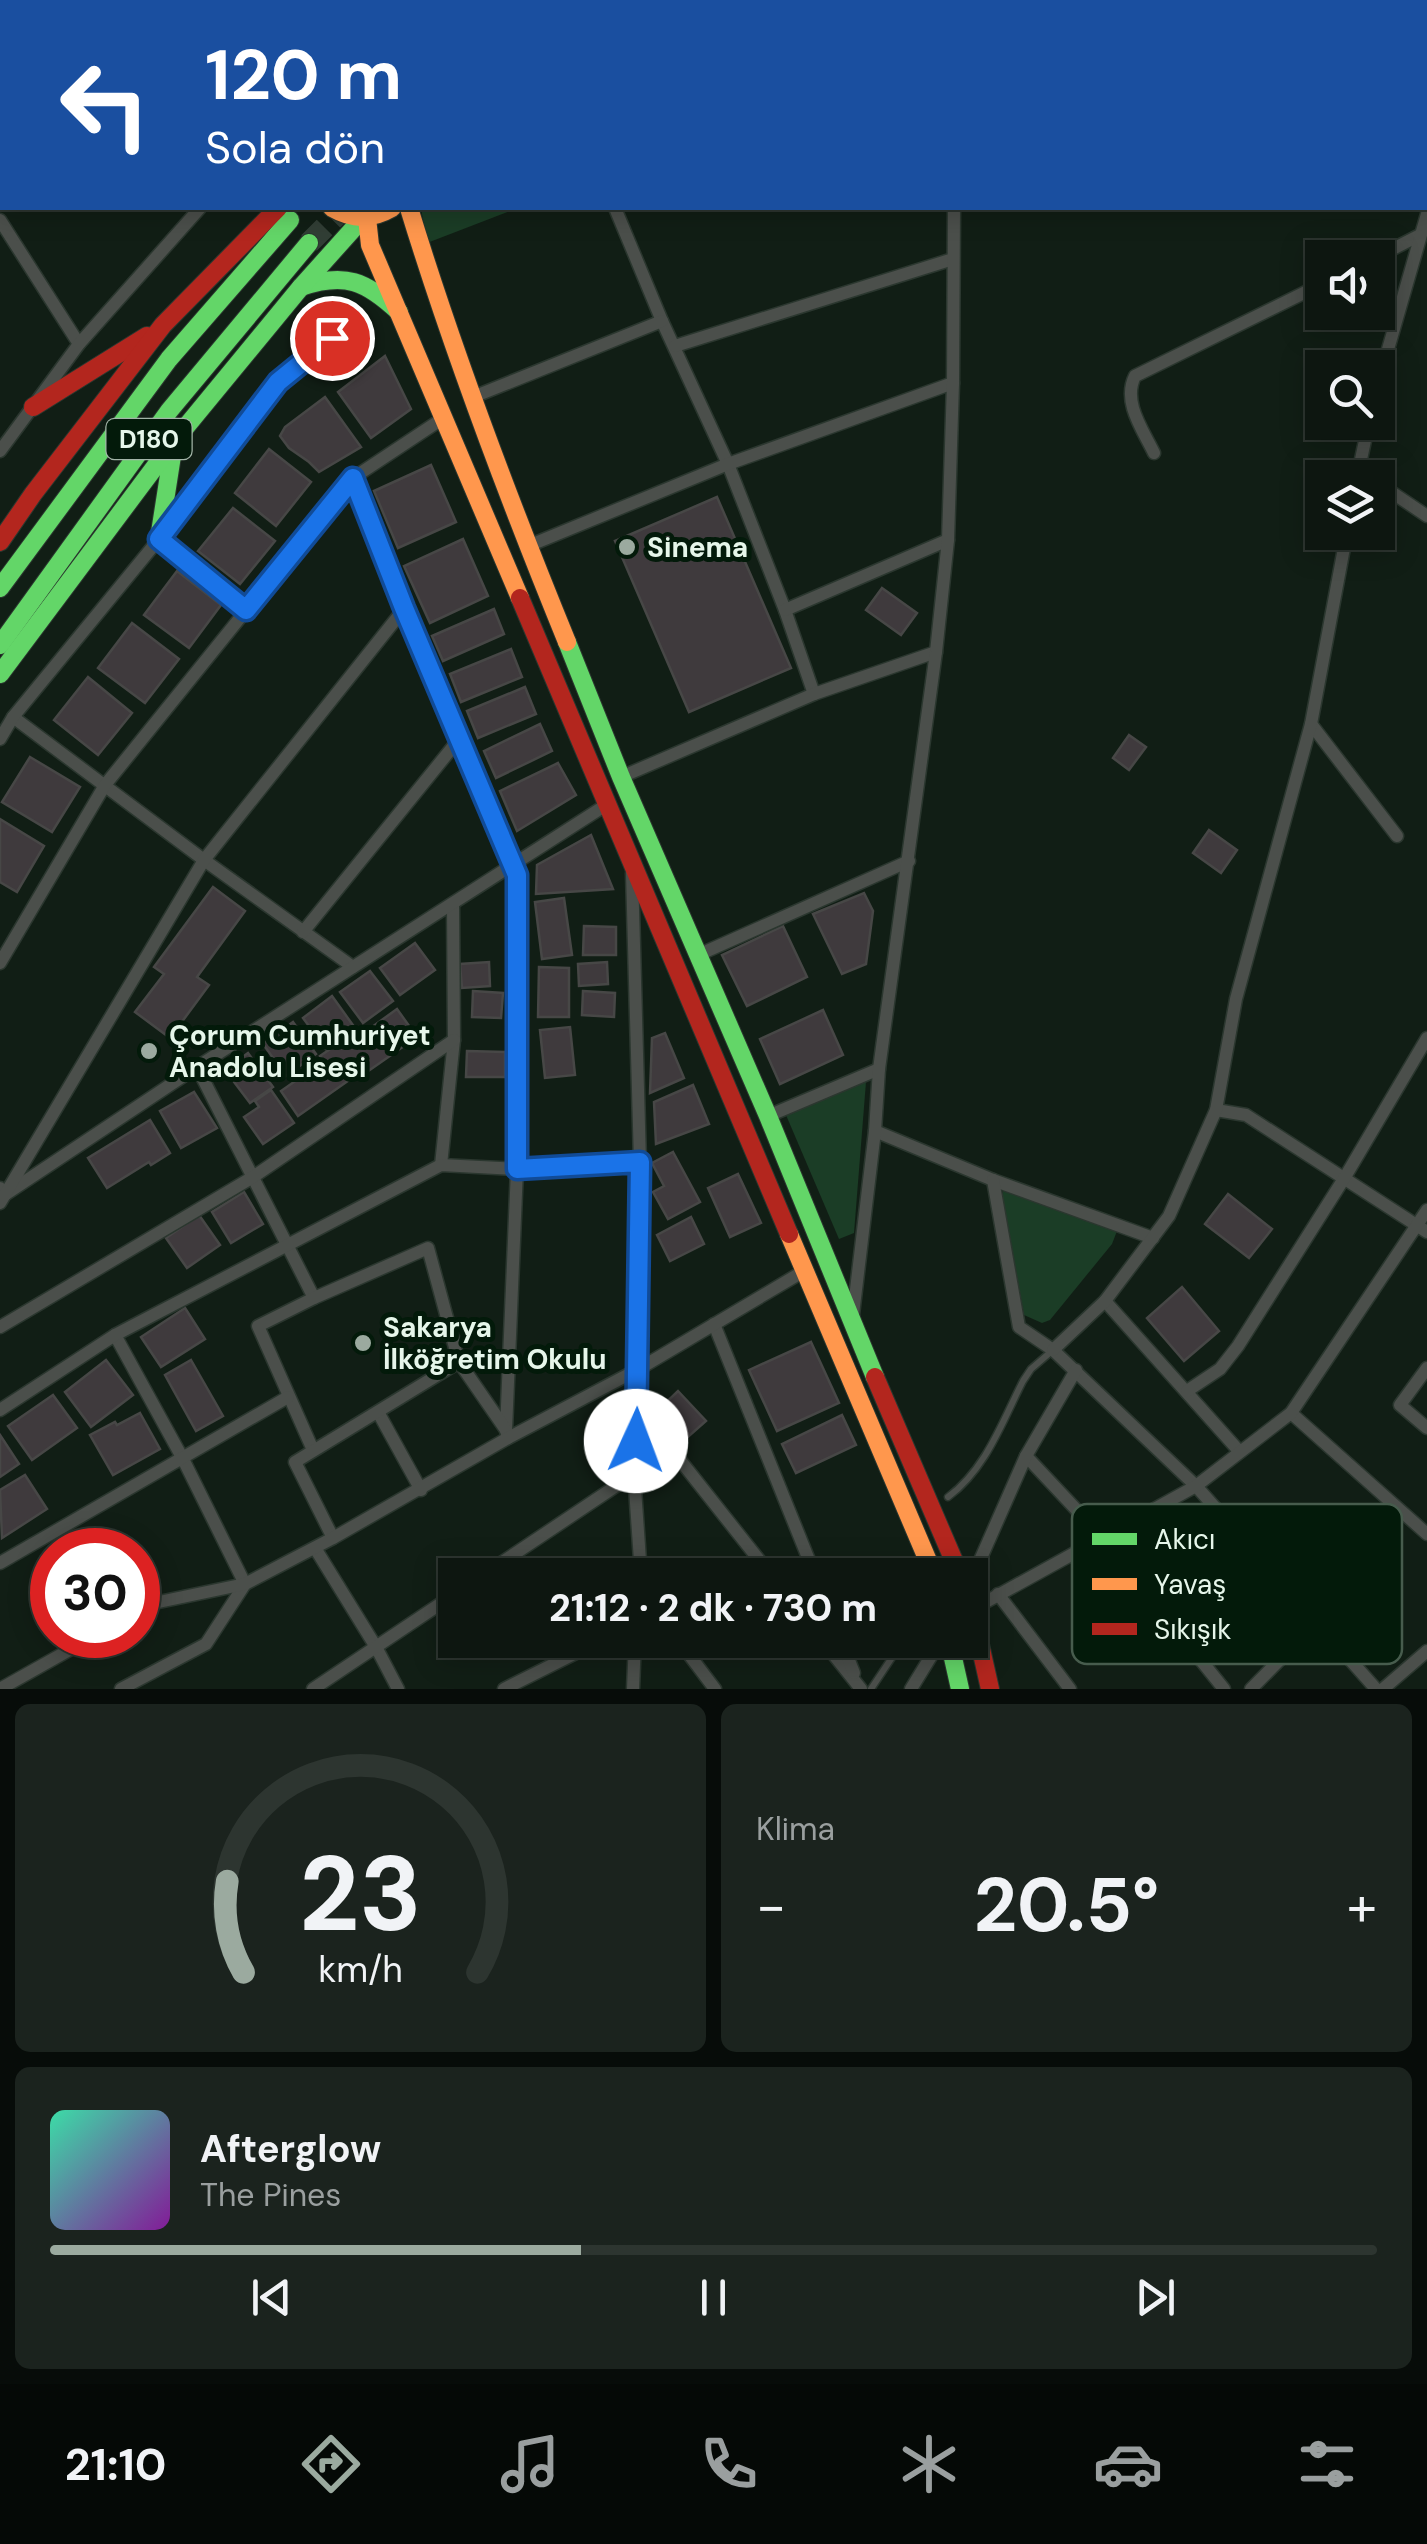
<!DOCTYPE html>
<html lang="tr">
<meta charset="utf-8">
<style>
:root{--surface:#0d1610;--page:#1b231e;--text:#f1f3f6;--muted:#9a9f9f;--line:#2d3530;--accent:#9baa9f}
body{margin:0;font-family:"DM Sans",sans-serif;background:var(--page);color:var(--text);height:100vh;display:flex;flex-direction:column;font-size:38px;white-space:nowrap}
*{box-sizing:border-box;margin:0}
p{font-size:32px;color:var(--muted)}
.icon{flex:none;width:55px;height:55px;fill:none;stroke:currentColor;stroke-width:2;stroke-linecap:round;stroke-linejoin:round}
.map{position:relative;height:1689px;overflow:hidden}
.panel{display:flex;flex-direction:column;gap:15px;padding:15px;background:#070c09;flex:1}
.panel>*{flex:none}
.guide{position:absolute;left:0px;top:0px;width:1428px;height:210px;box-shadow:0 5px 25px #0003,0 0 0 2px var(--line);background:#1a4fa0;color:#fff;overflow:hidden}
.controls{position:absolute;left:1305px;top:240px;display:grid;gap:20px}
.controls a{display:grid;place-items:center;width:90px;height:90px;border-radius:0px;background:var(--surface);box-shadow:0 5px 25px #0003,0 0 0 2px var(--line);font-size:50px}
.speed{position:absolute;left:30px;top:1528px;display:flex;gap:20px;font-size:50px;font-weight:700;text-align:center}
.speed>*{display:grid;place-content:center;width:130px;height:130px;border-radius:50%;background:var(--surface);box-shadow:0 5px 25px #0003,0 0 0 2px var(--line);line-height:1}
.speed .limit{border:15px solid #d22;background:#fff;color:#111}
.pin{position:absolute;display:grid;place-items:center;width:85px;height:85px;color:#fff;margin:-42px;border:5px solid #fff;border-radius:50%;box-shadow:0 2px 10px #0007}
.me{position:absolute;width:110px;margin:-55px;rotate:2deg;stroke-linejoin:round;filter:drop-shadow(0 0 8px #0008)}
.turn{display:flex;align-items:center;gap:35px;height:210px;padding:0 40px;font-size:45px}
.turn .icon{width:130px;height:130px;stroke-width:2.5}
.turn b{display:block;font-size:70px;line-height:85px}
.big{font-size:75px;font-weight:700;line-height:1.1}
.panel .card{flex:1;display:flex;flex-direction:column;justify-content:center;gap:15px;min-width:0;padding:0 35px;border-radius:15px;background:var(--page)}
.panel .dial{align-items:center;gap:0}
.dial svg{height:260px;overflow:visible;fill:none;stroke:var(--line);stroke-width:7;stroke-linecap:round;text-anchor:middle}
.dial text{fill:var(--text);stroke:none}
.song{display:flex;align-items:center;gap:30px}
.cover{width:120px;height:120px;border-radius:15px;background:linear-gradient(135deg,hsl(160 70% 55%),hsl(290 70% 35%))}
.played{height:10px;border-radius:5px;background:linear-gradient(90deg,var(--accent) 40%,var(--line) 40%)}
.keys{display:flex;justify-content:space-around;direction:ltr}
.heat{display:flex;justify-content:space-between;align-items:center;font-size:55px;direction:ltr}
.panel .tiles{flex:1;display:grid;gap:15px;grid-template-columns:1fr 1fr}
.card:last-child{grid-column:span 2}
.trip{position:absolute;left:438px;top:1558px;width:550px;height:100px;border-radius:0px;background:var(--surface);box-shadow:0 5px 25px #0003,0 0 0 2px var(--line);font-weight:700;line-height:100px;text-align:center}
.tab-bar{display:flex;height:160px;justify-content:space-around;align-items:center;background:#050906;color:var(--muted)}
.tab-bar .icon{width:70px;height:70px}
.tab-bar .current{color:var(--accent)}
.tab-bar b{font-size:45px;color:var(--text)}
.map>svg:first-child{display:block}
.green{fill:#1b3d26}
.building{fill:#3f3a3d;stroke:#474746;stroke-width:2.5}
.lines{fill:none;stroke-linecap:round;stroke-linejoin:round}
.highway-tunnel{stroke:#313e35;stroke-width:22;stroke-dasharray:22 11;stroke-linecap:butt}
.lane-casing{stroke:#2b372f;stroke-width:9}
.street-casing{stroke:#2b372f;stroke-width:15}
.fast-casing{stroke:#2b372f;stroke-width:20}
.slow-casing{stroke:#2b372f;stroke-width:20}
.jam-casing{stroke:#2b372f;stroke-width:20}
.lane{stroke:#4b4f4b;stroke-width:6}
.street{stroke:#4b4f4b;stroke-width:12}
.fast{stroke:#63d668;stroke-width:18}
.slow{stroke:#ff974d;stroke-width:18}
.jam{stroke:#b3261e;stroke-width:18}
.route-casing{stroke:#114b97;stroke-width:25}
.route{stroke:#1a73e8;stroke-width:18}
.poi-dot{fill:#9baa9f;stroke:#031a0a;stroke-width:4}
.labels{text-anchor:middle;stroke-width:10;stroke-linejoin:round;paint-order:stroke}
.shield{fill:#031a0a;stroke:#a2b4a7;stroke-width:2.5}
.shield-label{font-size:25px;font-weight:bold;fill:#e6f6ea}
.poi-label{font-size:28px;font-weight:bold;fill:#e6f6ea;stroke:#031a0a;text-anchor:start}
.key{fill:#031a0a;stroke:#475c4d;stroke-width:2.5}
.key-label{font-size:28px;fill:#e6f6ea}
</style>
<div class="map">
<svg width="1427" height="1689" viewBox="0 0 1427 1689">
<rect width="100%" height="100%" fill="#111e15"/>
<!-- green -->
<g class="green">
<polygon points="421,208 518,208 427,243"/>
<polygon points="866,1082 854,1233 839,1239 786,1115"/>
<polygon points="1003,1191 1117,1231 1112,1244 1050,1320 1042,1323 1024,1315 1003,1198"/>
</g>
<!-- building -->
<g class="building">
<polygon points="385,356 411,409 371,438 338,392"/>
<polygon points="325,397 361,447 319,472 309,462 289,448 280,436 285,427"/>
<polygon points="269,449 311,482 276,526 235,493"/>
<polygon points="431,465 456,522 398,548 374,491"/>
<polygon points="717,497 791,668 689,712 615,541"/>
<polygon points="233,508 275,541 240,584 198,551"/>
<polygon points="463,539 488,596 430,623 404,566"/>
<polygon points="177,571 221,605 189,648 144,615"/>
<polygon points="882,588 917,613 901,635 866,610"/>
<polygon points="494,609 504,634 443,661 432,636"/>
<polygon points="132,623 179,659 145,703 98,668"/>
<polygon points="511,649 522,677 461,702 450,674"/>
<polygon points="88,677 132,713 98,755 54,720"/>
<polygon points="525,687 536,714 478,738 467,711"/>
<polygon points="540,724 552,751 496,778 484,751"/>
<polygon points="1129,735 1146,747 1129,770 1113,758"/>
<polygon points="30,757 80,787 52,832 2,802"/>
<polygon points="558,763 576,795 517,831 500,791"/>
<polygon points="0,819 44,846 17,892 0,882"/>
<polygon points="1209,830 1237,850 1221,873 1193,853"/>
<polygon points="591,835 613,889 536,894 537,865"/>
<polygon points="213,887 245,911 197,977 209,985 170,1038 135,1012 164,974 154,967"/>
<polygon points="864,893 873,911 866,964 842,974 813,914"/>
<polygon points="564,898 572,955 542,959 535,902"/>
<polygon points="584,926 616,927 616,955 583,955"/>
<polygon points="783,926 807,977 747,1006 722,955"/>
<polygon points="415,943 435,970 400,995 380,968"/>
<polygon points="489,962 490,986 462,988 460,964"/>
<polygon points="607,962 608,984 579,986 578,964"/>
<polygon points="539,967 569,968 569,1017 538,1017"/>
<polygon points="370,971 393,1001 363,1023 340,992"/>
<polygon points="473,991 503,993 501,1018 472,1017"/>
<polygon points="583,991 615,993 614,1017 582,1015"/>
<polygon points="332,996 355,1028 326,1049 303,1018"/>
<polygon points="397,1009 417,1037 364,1074 362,1071 298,1116 281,1091 324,1061 320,1056 339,1043 343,1048"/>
<polygon points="823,1010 843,1055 780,1084 760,1039"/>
<polygon points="293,1022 316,1054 286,1076 263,1044"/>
<polygon points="570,1027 575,1075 545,1078 540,1030"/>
<polygon points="665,1033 684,1078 650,1093 652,1038"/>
<polygon points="467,1051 505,1052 505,1077 466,1077"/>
<polygon points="248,1053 273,1087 250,1103 225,1070"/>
<polygon points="693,1085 709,1124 656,1144 654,1102"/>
<polygon points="271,1090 294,1123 263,1144 244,1117 259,1107 255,1101"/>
<polygon points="194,1092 217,1128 181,1148 160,1111"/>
<polygon points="150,1120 170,1153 151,1165 149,1162 107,1188 88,1158"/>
<polygon points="673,1152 700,1202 668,1219 653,1192 664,1186 652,1163"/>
<polygon points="738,1174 761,1223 730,1237 708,1188"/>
<polygon points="244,1192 263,1224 231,1243 212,1212"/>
<polygon points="1228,1194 1272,1229 1249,1258 1205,1224"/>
<polygon points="199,1215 220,1245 187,1268 166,1238"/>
<polygon points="691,1217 704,1244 670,1261 657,1235"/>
<polygon points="1182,1287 1219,1331 1184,1361 1147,1318"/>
<polygon points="185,1308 205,1339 161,1367 141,1337"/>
<polygon points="811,1342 839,1403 777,1431 749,1370"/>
<polygon points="106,1360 133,1395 91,1427 65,1392"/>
<polygon points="191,1360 223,1416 196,1431 165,1375"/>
<polygon points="678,1391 706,1421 681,1443 654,1414"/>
<polygon points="53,1395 77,1428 32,1460 8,1426"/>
<polygon points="140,1413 160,1449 113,1475 90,1435 115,1422 117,1425"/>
<polygon points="842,1415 856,1445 796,1473 782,1444"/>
<polygon points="0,1435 19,1464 0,1477"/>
<polygon points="25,1475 47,1509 2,1538 0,1490"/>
</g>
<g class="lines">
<!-- highway-tunnel -->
<polyline class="highway-tunnel" points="309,243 344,208"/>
<defs>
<g id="lane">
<path d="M948,1497C986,1469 1002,1422 1023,1381L1031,1369L1053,1350"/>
<polyline points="871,1689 903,1641"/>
</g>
<g id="street">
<polyline points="1205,0 1207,2"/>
<polyline points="211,2 215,0"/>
<polyline points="676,2 682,0"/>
<polyline points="963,2 964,0"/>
<polyline points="0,132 2,131"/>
<polyline points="615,208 662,321 728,464 785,610 814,694"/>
<polyline points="0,220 79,344"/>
<polyline points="1375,258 1420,235"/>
<polyline points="675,346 953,259"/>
<polyline points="1378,384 1427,214"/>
<polyline points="473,397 662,321"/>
<polyline points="0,451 79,344 200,208"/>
<path d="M1154,453C1143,430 1122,402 1135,376L1322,284"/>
<polyline points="353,478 404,609 517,875 517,1169 506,1430 508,1438"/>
<polyline points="1357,478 1369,422"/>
<polyline points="1378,483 1427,516"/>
<polyline points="159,539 247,610"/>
<polyline points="528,546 728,464 953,383"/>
<polyline points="785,610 948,540"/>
<polyline points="13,717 204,860 353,967"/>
<polyline points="1311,724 1397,836"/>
<polyline points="0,739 13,717 159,539 278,382 354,322"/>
<polyline points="621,777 814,694 936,652"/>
<polyline points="632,873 640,1162 638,1407 634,1474 641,1575"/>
<polyline points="303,932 460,738"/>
<polyline points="698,955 909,861"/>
<polyline points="0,963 105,785 353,478 445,417"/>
<polyline points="197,1067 314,1298"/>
<polyline points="1216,1110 1246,1115 1427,1232"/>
<polyline points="768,1116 879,1069"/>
<polyline points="875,1131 993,1180 1153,1238"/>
<polyline points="441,1165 454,1040 453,905"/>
<polyline points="993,1180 1019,1327 1053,1350 1196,1486 1376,1689"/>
<polyline points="0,1188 6,1194 197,1067 606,805"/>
<polyline points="0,1203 204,860 404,609"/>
<polyline points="1105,1301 1239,1451"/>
<polyline points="852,1323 875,1131 879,1069 936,652 948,540 953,383 954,208"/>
<polyline points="714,1324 815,1575"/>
<polyline points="0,1327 253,1177 454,1040"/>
<polyline points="115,1335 183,1459 245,1584 206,1644 121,1689"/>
<polyline points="1053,1350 1105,1301 1169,1216 1216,1110 1236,999 1311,724 1347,532"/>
<polyline points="1427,1368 1400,1405 1427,1428"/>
<polyline points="1187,1391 1220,1369 1238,1346 1345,1177 1427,1038"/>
<polyline points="638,1407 771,1575"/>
<polyline points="0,1410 115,1335 441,1165 517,1169 640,1162"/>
<polyline points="378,1412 421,1490"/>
<polyline points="1291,1413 1427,1534"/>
<polyline points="313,1450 258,1326 314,1298 428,1248 459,1362 506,1430"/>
<polyline points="1026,1456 1102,1537 1224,1689"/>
<polyline points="333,1538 295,1462 459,1362"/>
<polyline points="315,1548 376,1647 398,1689"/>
<polyline points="0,1563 288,1397"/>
<polyline points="483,1575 634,1474"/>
<polyline points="970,1583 1026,1456 1076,1370"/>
<polyline points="998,1594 1070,1689"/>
<polyline points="973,1609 1196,1486 1291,1413 1427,1210"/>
<polyline points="138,1612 154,1603 245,1584 333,1538 508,1438 637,1370 804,1271"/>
<polyline points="678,1640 715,1689"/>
<polyline points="822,1640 861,1689"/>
<polyline points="841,1640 854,1673"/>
<polyline points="0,1689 96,1635"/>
<polyline points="313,1689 455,1594"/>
<polyline points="504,1689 602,1640"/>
<polyline points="633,1689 635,1640"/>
<polyline points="911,1689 941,1640"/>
<polyline points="1251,1689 1316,1623"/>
<polyline points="1383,1689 1427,1651"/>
</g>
<g id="fast">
<polyline points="495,2 498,0"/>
<polyline points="547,2 550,0"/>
<path d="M301,287C345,272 366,281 399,312"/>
<polyline points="159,539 174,443"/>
<polyline points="0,588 169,359 290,220"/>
<polyline points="567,642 621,777 768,1116 875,1377"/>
<polyline points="0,645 169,411 309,243"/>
<polyline points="0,674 175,440 301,287 362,219"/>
<polyline points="949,1640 960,1689"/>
</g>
<g id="slow">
<polyline points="238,0 239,2"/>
<polyline points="471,2 474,0"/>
<polyline points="578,2 580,0"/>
<path d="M332,208C353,220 371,220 392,208"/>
<path d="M409,208C454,355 509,500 567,642"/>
<polyline points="367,218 370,245 520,598"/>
<polyline points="789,1234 934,1575"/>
</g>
<g id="jam">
<polyline points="289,0 291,2"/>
<polyline points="33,407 147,336"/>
<polyline points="0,542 33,494 163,325 278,208"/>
<polyline points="520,598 789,1234"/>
<polyline points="875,1377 960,1575"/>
<polyline points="970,1600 990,1689"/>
</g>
</defs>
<!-- lane casing -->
<use href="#lane" class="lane-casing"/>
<!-- street casing -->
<use href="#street" class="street-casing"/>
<!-- fast casing -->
<use href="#fast" class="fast-casing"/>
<!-- slow casing -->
<use href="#slow" class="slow-casing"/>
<!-- jam casing -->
<use href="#jam" class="jam-casing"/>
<!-- lane -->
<use href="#lane" class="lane"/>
<!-- street -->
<use href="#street" class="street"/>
<!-- fast -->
<use href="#fast" class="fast"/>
<!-- slow -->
<use href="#slow" class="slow"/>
<!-- jam -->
<use href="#jam" class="jam"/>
</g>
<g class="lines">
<defs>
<polyline id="route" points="332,338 278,382 159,539 246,610 353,478 404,608 517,875 517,1169 640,1162 636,1441"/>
</defs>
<!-- route casing -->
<use href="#route" class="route-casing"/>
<!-- route -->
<use href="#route" class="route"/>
</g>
<!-- markers -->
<g class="poi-dot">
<circle cx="627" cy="547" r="10"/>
<circle cx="149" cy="1051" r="10"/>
<circle cx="363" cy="1343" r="10"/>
</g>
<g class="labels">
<!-- shield labels -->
<rect class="shield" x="106.5" y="419" width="85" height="40" rx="8"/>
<g class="shield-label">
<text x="149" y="448">D180</text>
</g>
<!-- poi labels -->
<g class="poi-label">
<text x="647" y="557">Sinema</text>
<text x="169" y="1045">Çorum Cumhuriyet<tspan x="169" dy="32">Anadolu Lisesi</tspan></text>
<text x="383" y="1337">Sakarya<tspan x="383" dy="32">İlköğretim Okulu</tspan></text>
</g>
</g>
<!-- legend -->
<rect x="1072" y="1504" width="330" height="160" rx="15" class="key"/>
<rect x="1092" y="1533" width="45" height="12" fill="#63d668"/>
<rect x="1092" y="1578" width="45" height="12" fill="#ff974d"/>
<rect x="1092" y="1623" width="45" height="12" fill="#b3261e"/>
<g class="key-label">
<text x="1154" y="1549">Akıcı</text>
<text x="1154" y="1594">Yavaş</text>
<text x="1154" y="1639">Sıkışık</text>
</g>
</svg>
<div class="controls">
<a><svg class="icon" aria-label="sound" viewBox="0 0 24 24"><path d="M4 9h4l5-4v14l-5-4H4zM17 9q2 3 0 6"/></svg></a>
<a><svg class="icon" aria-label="search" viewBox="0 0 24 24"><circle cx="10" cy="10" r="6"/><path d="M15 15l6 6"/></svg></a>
<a><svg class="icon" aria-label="layers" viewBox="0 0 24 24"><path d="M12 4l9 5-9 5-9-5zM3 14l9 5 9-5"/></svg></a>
</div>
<div class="speed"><div class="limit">30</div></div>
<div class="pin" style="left:332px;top:338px;background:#d93025"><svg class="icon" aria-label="arrive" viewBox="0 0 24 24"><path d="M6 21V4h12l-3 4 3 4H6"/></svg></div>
<svg class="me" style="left:636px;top:1441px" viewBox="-20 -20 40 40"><circle r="19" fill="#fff"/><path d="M0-13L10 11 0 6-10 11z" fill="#1a73e8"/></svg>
<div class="trip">21:12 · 2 dk · 730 m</div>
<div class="guide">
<div class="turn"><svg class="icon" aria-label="left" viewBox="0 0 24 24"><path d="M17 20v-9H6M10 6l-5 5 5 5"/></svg><div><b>120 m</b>Sola dön</div></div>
</div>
</div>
<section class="panel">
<div class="tiles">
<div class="card dial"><svg viewBox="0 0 100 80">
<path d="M14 69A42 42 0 1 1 86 69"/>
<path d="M14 69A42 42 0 0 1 9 41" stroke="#9baa9f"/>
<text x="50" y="56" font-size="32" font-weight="700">23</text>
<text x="50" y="72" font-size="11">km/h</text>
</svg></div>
<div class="card"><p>Klima</p>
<div class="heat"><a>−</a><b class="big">20.5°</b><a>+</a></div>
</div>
<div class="card">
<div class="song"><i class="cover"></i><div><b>Afterglow</b><p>The Pines</p></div></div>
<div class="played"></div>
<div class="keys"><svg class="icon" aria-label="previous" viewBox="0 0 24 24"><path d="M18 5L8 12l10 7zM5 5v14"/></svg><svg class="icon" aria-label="pause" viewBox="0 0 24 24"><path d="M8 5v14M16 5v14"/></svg><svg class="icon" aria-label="next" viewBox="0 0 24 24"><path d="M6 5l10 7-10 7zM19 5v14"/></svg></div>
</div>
</div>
</section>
<nav class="tab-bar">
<b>21:10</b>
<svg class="icon current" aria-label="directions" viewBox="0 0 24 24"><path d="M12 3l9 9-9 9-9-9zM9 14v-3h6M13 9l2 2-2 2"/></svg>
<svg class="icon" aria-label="music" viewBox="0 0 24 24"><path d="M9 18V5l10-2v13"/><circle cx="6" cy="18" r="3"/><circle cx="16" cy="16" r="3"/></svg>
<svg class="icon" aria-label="phone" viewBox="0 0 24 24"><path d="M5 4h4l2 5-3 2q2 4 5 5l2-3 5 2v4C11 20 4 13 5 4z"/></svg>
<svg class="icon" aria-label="climate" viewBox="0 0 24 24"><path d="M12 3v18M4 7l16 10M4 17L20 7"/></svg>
<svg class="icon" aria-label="car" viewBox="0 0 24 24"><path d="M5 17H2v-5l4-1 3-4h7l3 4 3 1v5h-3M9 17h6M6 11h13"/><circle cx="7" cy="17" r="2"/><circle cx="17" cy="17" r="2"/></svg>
<svg class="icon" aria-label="filters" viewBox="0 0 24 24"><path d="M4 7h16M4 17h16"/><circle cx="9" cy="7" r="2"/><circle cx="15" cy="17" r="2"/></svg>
</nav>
